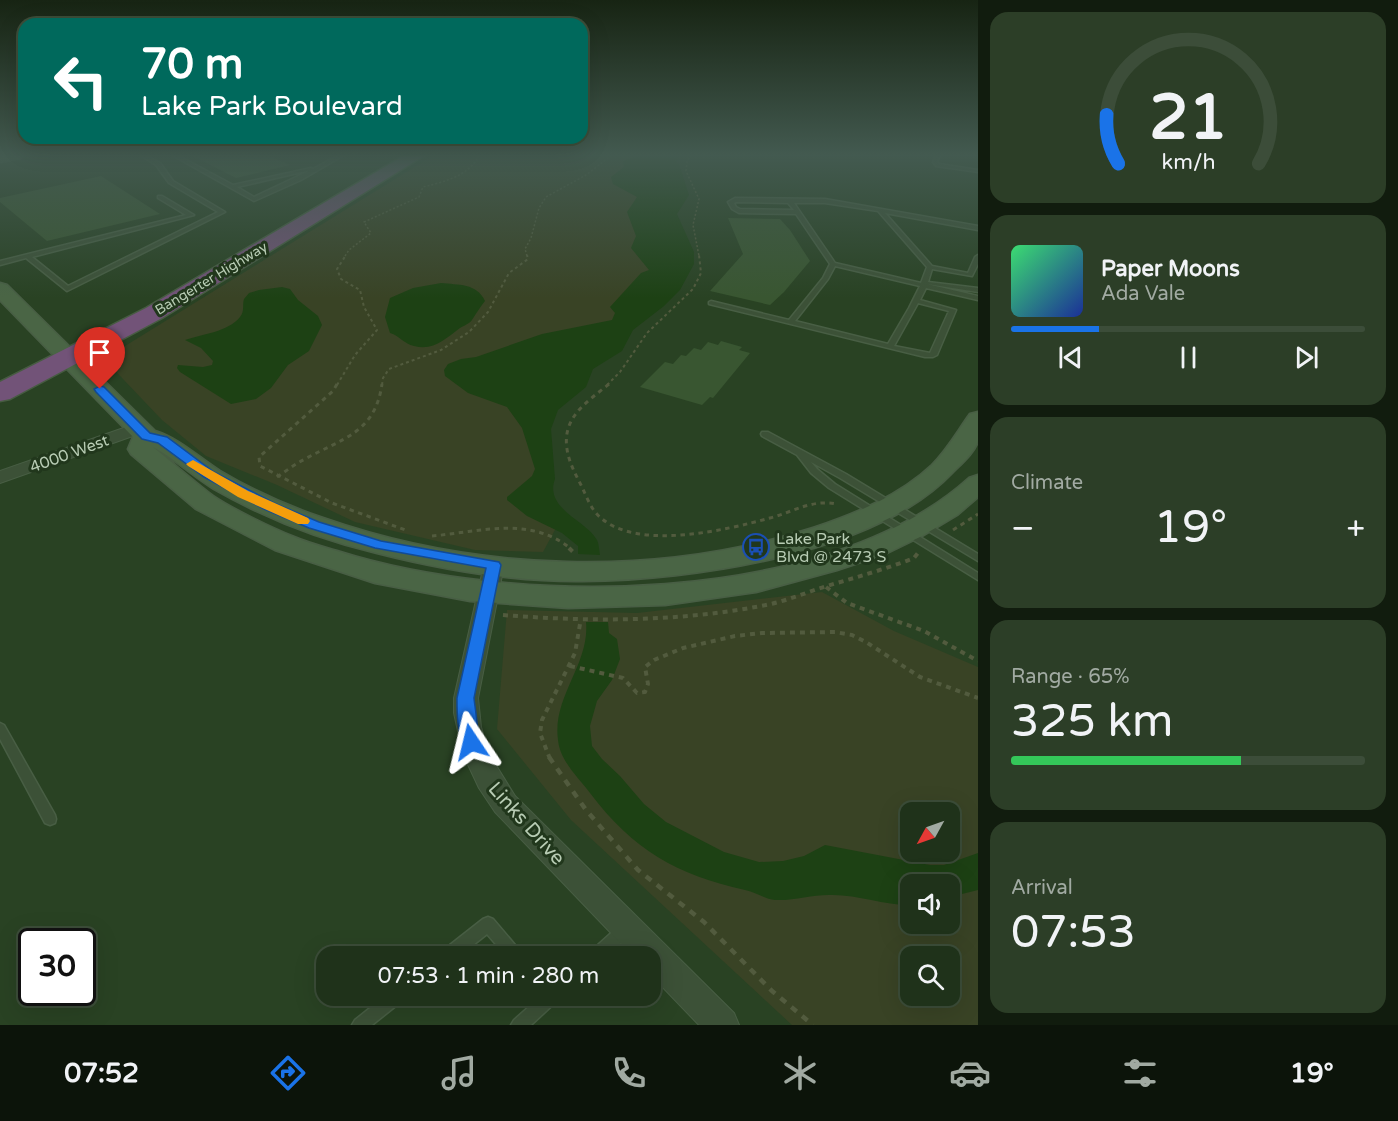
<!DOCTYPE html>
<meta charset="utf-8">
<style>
:root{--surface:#1f321a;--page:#2c3e27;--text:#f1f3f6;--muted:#a1aaa2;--line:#3c4d39;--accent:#1a73e8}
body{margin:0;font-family:"Varela Round",sans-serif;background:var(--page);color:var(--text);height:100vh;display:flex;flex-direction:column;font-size:22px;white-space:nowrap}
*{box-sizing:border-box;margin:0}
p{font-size:20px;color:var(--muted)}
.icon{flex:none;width:33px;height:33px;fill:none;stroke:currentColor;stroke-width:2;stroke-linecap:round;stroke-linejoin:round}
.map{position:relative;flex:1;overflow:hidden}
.drawer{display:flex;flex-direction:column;gap:12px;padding:12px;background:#111c0e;width:420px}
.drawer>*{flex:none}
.hud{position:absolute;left:18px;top:18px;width:570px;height:126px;border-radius:18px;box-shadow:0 6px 24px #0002,0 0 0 2px var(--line);background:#00695c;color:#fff;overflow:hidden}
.needle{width:39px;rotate:230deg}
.fabs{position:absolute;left:900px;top:802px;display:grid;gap:12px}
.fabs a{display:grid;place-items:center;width:60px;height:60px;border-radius:12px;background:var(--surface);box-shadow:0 6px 24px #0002,0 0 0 2px var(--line);font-size:30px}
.speed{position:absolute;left:18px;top:928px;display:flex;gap:12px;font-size:30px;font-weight:700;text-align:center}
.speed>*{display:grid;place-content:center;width:78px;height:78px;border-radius:50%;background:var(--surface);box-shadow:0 6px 24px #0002,0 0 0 2px var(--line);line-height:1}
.speed .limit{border:3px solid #111;border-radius:9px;background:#fff;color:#111}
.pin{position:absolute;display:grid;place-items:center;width:51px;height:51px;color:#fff;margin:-62px -26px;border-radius:50% 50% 50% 0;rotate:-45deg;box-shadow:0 0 6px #0007}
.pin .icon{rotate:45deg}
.me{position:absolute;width:66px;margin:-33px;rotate:350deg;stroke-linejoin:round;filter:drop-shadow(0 0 4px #0008)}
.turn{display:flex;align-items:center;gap:21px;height:126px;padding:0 24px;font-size:27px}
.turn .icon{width:78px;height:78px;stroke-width:2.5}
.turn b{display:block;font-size:42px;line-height:51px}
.big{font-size:45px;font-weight:600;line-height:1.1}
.drawer .tile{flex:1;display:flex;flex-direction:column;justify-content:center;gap:9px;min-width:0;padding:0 21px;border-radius:18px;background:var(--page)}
.drawer .dial{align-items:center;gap:0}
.dial svg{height:156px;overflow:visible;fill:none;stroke:var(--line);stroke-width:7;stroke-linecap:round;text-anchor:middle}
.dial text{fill:var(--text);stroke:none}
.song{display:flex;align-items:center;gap:18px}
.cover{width:72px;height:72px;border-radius:9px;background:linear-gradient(135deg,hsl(140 70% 55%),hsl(230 70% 35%))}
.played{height:6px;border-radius:3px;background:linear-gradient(90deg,var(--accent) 25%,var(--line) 25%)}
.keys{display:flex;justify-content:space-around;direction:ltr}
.heat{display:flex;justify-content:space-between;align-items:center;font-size:33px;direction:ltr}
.charge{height:9px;border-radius:4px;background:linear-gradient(90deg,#34c759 65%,var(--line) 0)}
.trip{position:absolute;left:316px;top:946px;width:345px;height:60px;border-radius:18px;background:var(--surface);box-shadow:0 6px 24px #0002,0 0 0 2px var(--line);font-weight:600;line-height:60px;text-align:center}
.menu{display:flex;height:96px;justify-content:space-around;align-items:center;background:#0c140a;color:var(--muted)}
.menu .icon{width:42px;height:42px}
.menu .current{color:var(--accent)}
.menu b{font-size:27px;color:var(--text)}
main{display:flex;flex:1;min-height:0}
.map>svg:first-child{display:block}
.green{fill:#394325;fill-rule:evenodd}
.water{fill:#1d4114}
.building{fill:#395631}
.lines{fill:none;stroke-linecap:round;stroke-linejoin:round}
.lane-casing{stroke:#485e44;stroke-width:3}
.street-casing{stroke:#485e44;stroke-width:2}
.secondary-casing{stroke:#485e44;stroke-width:3}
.highway-casing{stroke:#475c42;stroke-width:3}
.path-far4{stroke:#525b3e;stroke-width:1.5;stroke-dasharray:2 2;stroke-linecap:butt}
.path-far3{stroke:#525b3e;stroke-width:2;stroke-dasharray:3 3;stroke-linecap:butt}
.path-far2{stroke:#525b3e;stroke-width:3;stroke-dasharray:4.5 4.5;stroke-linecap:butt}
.path-far1{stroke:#525b3e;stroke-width:4;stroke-dasharray:5 5;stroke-linecap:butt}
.path{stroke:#525b3e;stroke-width:4.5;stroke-dasharray:7 7;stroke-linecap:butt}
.lane{fill:#3c5137;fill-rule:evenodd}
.street{fill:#3c5137;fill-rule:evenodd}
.secondary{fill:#4a6545;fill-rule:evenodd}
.highway{fill:#725378;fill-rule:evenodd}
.route{fill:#1a73e8;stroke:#114b97;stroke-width:1.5}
.slow{fill:#f59e0b}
.labels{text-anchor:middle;stroke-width:6;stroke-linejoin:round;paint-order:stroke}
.far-street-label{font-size:14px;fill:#b8ccb4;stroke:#21371c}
.street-label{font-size:16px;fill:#b8ccb4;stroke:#21371c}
.poi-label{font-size:16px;fill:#b8ccb4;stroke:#21371c;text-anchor:start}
.near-street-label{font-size:20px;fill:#b8ccb4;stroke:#21371c}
</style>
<main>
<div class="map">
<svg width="978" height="1025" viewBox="0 0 978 1025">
<rect width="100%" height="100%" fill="#294223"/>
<!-- green -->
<g class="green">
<polygon points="434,155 671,155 670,268 534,420 556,528 543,552 475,550 355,522 277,485 206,456 162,420 104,359"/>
<path d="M822,592L894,631L978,667V1025H792L571,820L497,729L507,610L637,613ZM910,813H950V852H910ZM910,885H950V924H910ZM910,957H950V996H910Z"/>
</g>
<!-- water -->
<g class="water">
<path d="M639,155H678L676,161L679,164L689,195L677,214L694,252V264L680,290L664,306L633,330L622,351L593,369L586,387L558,410L551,429L555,479C544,509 586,520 597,540C599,544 599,550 600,555L578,554V546L562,533L527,516L507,500V497L532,476L535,469L522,428L507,407L468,393L445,376L444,370L448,364L461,359L476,357L542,334L612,320L615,313L610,307L641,273L649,270L631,248L636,236L627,212L637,197L613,184L611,177L624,167L623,161Z"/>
<path d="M441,283C458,285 477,283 485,301C480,307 476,314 472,320C469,324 463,326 460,328C445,339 434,351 414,346C404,344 400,336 390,333L385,317L390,298L413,288Z"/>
<path d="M282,287L290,289L298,300L318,316L322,325L309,351L288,365L271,388L256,399L231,404L180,372L177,368L178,365L203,367L212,365L213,361L201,348L185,340C202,334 228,332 240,317C245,311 242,305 244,299L249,293L259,290Z"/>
<path d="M586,622H608L609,633L617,639L620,659L612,680L597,701L590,726L592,746L602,759L620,776L644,804L666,822L724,852L759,862L783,861L804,856L825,845L930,865H944L978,853V890L950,897V885H910V905C883,905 856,894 829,895C811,895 793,901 775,900C765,899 755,892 745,890C677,875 633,850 590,793C578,777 560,761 558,740C552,697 590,664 586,622Z"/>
</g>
<!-- building -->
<g class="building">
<polygon points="191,155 267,155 290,165 236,178"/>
<polygon points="101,176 160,214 47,241 0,202 0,198"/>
<polygon points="728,218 780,219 790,230 810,261 784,292 770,305 710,291 743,254"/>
<polygon points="721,341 742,347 739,350 750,353 713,398 710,397 702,405 640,387 665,362 673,364 681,355 686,356 694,348 701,350 708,342 718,345"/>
</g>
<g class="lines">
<defs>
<g id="lane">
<polygon points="140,155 145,155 160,163 173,181 225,212 67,291 26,258 0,265 0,261 186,215 158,198 158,196 162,196 194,215 32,257 68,286 218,212 169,183 156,165"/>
<path d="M172,155H177L233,185L311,168L313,169L339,155H344L301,180L254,201ZM311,170L254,197L237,187Z"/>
<polygon points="936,155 940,155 937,162 939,164 978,170 978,172 936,166 933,162"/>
<path d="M735,198L825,199L978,226V230L885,213L932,266L968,273L975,257L978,255V264L972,276L932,269L928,282L978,288V292L927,284L978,296V300L926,288L920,300L956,310L937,355L933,357H925L709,304V302L711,301L789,320L823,278L830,264L796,214L739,213L732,209L728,202ZM736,202L788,203L794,210L740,209L736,207L734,203ZM794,203H825L878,211L927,267L921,283L835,263ZM835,266L920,286L909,308L888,344L795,321L828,279ZM918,303L949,311L930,353L894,346Z"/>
<polygon points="762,432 768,432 846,474 978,554 978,561 840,478 811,462 817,469 835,484 978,573 978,580 829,488 811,473 797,455 762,436 761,434"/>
<polygon points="0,723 4,725 55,815 56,819 55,823 50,825 45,823 0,739"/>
<polygon points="488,917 493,919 521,952 523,957 507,957 487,934 458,957 439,957 441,952 483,919"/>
<polygon points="625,923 630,925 632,930 630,935 606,957 588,957 590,952 620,925"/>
<polygon points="385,996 405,996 402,1001 372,1025 352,1025 355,1020"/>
<polygon points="541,996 560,996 557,1001 531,1025 511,1025 514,1020"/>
</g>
<g id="street">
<polygon points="138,423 144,424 147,428 144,432 0,483 0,471"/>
<polygon points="494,558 501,560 504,565 478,698 481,727 489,754 515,796 734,1013 739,1025 699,1025 651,975 651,957 634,957 495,812 479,788 463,754 454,713 454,698 484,565 487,560"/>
</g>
<g id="secondary">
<polygon points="0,155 23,155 21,158 0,162"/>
<path d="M0,283L7,285L155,431C180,439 198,457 220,471C252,490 287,506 323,518C477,572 657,578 813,528C855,514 899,496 932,465C948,449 957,432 970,414L978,412C978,421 978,431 978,440C976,451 961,464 953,472C875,555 691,580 583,581C514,582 444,570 377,553C321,540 265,518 214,489C193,476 175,459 153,447C173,463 193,481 213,496C232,509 272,528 294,537C308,543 323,547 337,551C513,607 825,608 969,478L978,475V497L957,515L922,536L885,554L837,570L756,592L665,605L568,608L470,601L375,583L275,550L196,509L131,454L128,449L133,437L0,300Z"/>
</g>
<polygon id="highway" points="405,155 425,155 162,318 10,399 0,401 0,382 146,308"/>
</defs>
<!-- lane casing -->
<use href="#lane" class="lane-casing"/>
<!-- street casing -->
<use href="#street" class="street-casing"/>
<!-- secondary casing -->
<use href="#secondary" class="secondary-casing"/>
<!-- highway casing -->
<use href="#highway" class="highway-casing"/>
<!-- path-far4 -->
<g class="path-far4">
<polyline points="692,155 687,161 686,171 699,199 693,225 699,256"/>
<path d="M345,256L349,250L371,233L364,222L419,197L423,187C443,182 470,176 479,155"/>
<polyline points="527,256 525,249 531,238 539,208 546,197 586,175 612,155"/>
</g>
<!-- path-far3 -->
<g class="path-far3">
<polyline points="337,385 355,355 377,330 364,307 360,290 341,279 337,269 346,255"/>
<polyline points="382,385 383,378 389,369 441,350 469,332 488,312 509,273 528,259 527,255"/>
<polyline points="607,385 620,372 647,333 693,289 701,273 699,255"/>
</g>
<!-- path-far2 -->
<g class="path-far2">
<polyline points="337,384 333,391 259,457 260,466 332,503 408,531"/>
<path d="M609,384C587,402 562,417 567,449C569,463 576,475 582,487C587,498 592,511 601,518C639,551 726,530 770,518C793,512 812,499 836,504"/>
<path d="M277,477C286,471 295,464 305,459C343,438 375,433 382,384"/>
<polyline points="953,530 978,514"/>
<path d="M432,536C479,532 530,515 571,549"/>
</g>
<!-- path-far1 -->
<g class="path-far1">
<polyline points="569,548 573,552"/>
<polyline points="826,587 847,603 924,631 978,661"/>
<path d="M503,615C591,622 680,622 766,605C787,601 807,592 827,586C857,577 886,569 914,558L918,553"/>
<polyline points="570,666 623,678 637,693 645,692 648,684 645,667 654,660 683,648 735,636 762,633 835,632 852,635 866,642 920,677 978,698"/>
<polyline points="550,759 540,733 542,720 575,653 580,624"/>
</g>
<!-- path -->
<polyline class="path" points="549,757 586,810 638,870 704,922 772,991 813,1025"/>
<!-- lane -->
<use href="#lane" class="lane"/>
<!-- street -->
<use href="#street" class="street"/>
<!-- secondary -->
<use href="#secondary" class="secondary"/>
<!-- highway -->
<use href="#highway" class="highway"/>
</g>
<!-- sky -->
<linearGradient id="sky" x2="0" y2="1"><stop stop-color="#172413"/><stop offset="0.52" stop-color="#435a50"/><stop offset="1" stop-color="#435a50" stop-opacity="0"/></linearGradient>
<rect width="978" height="298" fill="url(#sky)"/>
<!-- route -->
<path class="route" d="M100,386L104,387L150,433L167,437L214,472L274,503L319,522L381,541L499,562L501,565L474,698C475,709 481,741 477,747L471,749L465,747C457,732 457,714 457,698L486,568L375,548L309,528L264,509L204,477L158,443L142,439L96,392L94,389Z"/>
<!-- slow -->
<polygon class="slow" points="193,460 248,491 308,518 310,521 308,524 298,524 238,497 188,466 186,464"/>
<!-- icons -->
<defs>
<symbol id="bus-ring" viewBox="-11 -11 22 22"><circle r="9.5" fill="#21371c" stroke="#1a4fb4" stroke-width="1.5"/><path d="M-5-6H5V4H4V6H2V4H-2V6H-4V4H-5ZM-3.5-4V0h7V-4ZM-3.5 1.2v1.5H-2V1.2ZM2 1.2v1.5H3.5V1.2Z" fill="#1a4fb4"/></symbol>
</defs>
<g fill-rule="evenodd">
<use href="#bus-ring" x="741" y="532" width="30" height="30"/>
</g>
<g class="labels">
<!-- far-street labels -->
<g class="far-street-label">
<text transform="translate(211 278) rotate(-31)" y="5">Bangerter Highway</text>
</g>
<!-- street labels -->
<g class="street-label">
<text transform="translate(69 453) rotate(-20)" y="6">4000 West</text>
</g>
<!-- poi labels -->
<g class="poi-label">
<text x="776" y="544">Lake Park<tspan x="776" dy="18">Blvd @ 2473 S</tspan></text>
</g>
<!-- near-street labels -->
<g class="near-street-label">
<text transform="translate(527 823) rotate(48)" y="7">Links Drive</text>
</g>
</g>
</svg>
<div class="fabs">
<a><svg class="needle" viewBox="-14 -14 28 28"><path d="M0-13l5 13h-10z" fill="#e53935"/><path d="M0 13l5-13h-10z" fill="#a1aaa2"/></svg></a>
<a><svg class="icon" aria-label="sound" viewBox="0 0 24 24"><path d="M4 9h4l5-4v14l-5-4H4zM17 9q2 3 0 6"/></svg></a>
<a><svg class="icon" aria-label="search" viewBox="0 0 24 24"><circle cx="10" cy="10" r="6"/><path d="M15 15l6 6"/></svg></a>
</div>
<div class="speed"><div class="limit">30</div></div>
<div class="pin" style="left:100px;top:389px;background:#d93025"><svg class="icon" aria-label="arrive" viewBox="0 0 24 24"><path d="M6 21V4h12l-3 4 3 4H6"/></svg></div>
<svg class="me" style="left:471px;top:742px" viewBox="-20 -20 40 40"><path d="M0-17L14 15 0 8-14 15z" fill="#1a73e8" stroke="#fff" stroke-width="4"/></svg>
<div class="trip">07:53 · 1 min · 280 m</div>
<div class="hud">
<div class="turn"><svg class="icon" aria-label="left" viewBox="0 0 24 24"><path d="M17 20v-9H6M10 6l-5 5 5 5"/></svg><div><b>70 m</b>Lake Park Boulevard</div></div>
</div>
</div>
<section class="drawer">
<div class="tile dial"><svg viewBox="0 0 100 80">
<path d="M14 69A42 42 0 1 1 86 69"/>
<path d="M14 69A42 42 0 0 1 8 44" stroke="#1a73e8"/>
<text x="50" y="56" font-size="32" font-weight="700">21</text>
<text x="50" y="72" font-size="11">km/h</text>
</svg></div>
<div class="tile">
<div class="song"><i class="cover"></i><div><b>Paper Moons</b><p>Ada Vale</p></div></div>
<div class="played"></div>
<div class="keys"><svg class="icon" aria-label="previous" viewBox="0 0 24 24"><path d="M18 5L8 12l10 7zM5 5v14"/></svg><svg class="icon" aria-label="pause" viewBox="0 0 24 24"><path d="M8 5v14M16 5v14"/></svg><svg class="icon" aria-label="next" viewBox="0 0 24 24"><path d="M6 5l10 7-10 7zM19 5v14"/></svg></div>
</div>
<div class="tile"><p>Climate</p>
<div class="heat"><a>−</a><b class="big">19°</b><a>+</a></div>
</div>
<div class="tile"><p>Range · 65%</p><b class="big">325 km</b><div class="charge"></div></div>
<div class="tile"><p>Arrival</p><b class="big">07:53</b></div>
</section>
</main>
<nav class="menu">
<b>07:52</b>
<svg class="icon current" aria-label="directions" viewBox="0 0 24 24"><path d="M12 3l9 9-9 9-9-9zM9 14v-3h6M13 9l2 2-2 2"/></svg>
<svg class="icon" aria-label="music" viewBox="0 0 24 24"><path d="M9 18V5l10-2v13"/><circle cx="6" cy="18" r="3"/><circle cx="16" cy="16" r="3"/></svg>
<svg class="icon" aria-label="phone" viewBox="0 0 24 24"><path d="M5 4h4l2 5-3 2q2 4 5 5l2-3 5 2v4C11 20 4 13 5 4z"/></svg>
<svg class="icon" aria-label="climate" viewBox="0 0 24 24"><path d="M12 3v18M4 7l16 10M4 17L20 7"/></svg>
<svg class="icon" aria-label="car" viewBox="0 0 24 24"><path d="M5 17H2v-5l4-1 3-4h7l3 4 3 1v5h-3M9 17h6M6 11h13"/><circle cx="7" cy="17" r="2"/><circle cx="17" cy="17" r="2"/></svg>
<svg class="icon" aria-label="filters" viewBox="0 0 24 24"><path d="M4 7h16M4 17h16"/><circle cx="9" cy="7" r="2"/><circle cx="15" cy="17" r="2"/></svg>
<b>19°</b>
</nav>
